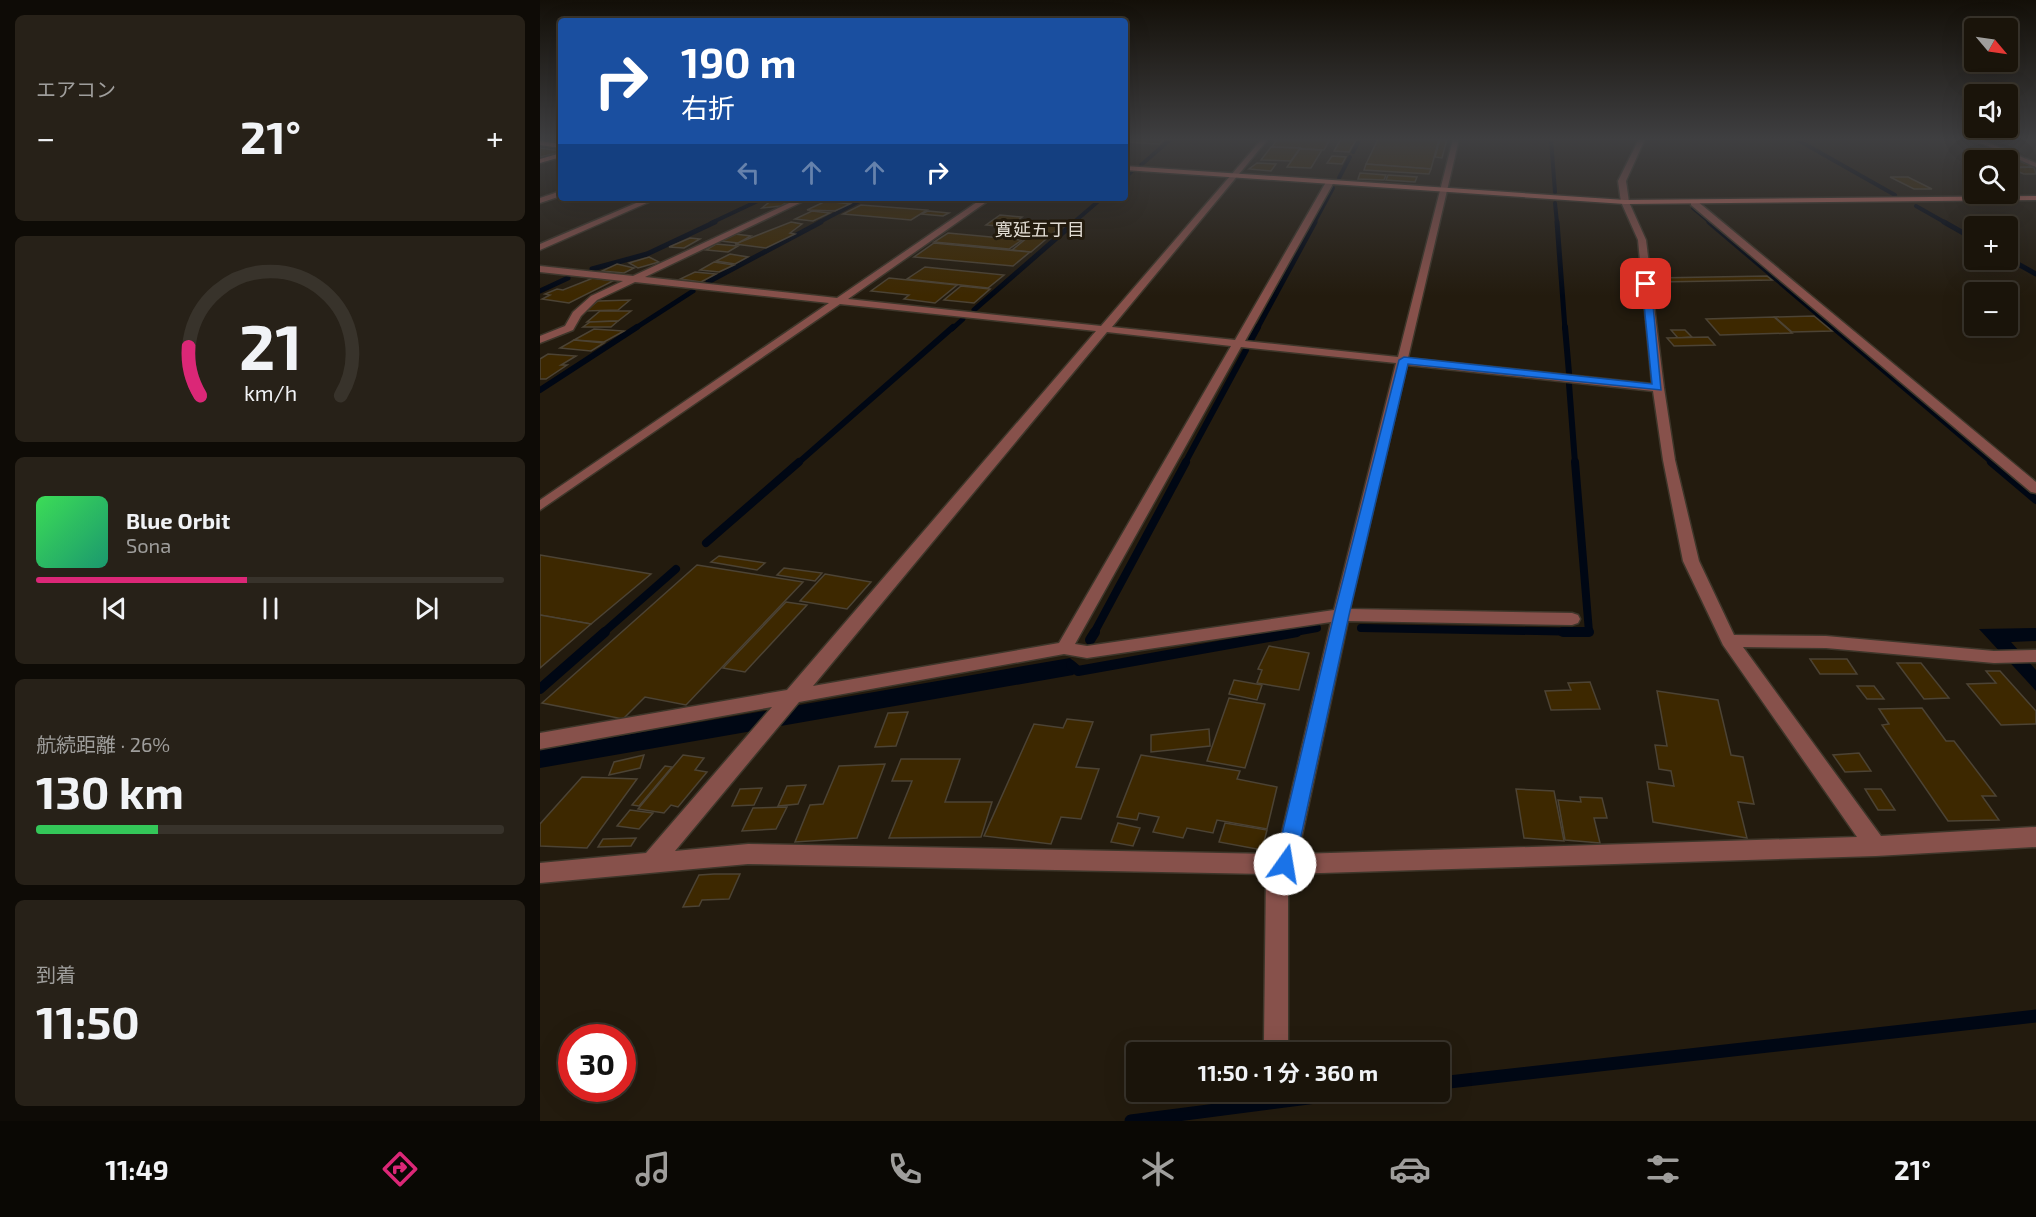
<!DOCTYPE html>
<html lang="ja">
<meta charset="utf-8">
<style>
:root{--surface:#1a140a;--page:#272118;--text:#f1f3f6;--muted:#9f9e9c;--line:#38332b;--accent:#db2777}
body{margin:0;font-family:"Exo 2","Noto Sans JP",sans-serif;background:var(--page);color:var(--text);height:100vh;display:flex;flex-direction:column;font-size:22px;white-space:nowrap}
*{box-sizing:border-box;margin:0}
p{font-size:20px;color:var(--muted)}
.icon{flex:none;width:33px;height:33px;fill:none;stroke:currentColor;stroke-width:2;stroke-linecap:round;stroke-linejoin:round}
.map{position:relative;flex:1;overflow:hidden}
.sheet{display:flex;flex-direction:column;gap:15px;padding:15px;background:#0e0b06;width:540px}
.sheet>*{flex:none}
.banner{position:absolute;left:18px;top:18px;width:570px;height:183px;border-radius:6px;box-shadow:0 6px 24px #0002,0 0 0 2px var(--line);background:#1a4fa0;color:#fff;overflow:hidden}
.needle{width:39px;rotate:119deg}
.controls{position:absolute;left:1424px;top:18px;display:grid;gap:12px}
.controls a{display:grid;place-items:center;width:54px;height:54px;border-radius:6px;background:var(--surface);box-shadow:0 6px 24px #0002,0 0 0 2px var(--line);font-size:30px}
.speed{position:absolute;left:18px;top:1024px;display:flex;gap:12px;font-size:30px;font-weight:700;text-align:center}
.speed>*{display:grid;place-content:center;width:78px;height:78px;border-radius:50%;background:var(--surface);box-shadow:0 6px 24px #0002,0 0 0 2px var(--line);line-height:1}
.speed .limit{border:9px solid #d22;background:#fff;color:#111}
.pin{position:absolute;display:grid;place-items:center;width:51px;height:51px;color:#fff;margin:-26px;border-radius:12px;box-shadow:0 3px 9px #0006}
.me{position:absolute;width:66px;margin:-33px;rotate:13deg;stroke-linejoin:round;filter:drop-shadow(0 0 4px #0008)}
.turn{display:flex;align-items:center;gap:21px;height:126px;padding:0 24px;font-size:27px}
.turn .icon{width:78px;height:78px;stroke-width:2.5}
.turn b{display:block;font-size:42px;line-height:51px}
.lanes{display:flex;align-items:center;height:57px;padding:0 24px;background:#0003;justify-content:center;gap:30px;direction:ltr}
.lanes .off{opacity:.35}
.big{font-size:45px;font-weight:700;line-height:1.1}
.sheet .card{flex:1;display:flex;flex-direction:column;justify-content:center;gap:9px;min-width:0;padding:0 21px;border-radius:9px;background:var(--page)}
.sheet .dial{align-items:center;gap:0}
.dial svg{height:156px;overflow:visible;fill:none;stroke:var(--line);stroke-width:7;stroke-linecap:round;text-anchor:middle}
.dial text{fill:var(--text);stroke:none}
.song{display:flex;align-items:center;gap:18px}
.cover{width:72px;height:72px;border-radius:9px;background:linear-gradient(135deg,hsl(130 70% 55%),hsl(160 70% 35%))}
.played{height:6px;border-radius:3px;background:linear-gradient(90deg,var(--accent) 45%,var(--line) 45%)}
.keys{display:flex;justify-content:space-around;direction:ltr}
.heat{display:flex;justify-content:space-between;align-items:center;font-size:33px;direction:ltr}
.charge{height:9px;border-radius:4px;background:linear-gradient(90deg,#34c759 26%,var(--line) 0)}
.trip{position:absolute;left:586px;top:1042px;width:324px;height:60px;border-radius:6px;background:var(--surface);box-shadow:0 6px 24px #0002,0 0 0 2px var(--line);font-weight:700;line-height:60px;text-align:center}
.tabs{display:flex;height:96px;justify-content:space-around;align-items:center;background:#0a0804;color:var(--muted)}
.tabs .icon{width:42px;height:42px}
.tabs .selected{color:var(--accent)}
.tabs b{font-size:27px;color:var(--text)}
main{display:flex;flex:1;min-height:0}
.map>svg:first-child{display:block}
.water{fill:#000714}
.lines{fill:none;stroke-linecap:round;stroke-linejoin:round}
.stream-far5{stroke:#000714;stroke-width:4}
.stream-far4{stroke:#000714;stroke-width:5}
.stream-far3{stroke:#000714;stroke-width:6}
.stream-far2{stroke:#000714;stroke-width:8}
.stream-far1{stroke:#000714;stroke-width:10}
.stream{stroke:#000714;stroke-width:13}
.building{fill:#3d2800;stroke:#4c4334;stroke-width:1.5}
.street-casing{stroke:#3e362a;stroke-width:3}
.secondary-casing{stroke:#3e362a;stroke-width:3}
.street{fill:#87514b;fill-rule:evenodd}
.secondary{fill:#c46e64;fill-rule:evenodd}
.route{fill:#1a73e8;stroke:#114b97;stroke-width:1.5}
.labels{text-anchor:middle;stroke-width:6;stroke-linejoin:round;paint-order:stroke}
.far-neighbourhood-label{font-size:18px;fill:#e1dcd3;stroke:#231b0e}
</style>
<main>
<section class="sheet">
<div class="card"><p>エアコン</p>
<div class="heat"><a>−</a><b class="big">21°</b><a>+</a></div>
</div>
<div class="card dial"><svg viewBox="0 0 100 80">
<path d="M14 69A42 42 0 1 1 86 69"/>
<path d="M14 69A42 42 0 0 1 8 44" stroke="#db2777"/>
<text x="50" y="56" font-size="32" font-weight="700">21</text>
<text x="50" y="72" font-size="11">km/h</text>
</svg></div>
<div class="card">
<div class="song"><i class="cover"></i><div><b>Blue Orbit</b><p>Sona</p></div></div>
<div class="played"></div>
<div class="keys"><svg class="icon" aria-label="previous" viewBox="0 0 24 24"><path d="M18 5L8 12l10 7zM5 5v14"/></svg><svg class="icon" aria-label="pause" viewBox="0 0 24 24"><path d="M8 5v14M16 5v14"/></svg><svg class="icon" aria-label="next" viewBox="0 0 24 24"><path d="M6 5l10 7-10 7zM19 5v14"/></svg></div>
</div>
<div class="card"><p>航続距離 · 26%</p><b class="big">130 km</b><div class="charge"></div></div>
<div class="card"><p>到着</p><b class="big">11:50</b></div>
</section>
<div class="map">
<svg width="1496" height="1121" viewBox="0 0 1496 1121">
<rect width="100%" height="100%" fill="#231b0e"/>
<!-- water -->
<g class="water">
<polygon points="1496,628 1496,641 1471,642 1496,670 1496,691 1439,629"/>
<polygon points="530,658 541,668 533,675 0,768 0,750"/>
</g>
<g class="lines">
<!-- stream-far5 -->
<g class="stream-far5">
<polyline points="1011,139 1015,192"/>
<polyline points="1256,139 1355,195"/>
<polyline points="813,152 820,139"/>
<polyline points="601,165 631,139"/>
<polyline points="585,178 592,171"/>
<polyline points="799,178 810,157"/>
<polyline points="1015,203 1017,223"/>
<polyline points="1376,206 1406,223"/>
<polyline points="1153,208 1171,223"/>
<polyline points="171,223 224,198"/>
<polyline points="278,223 325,198"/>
<polyline points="533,223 562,198"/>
<polyline points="774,223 793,188"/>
</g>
<!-- stream-far4 -->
<g class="stream-far4">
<polyline points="1017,222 1025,329"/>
<polyline points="1169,222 1295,329"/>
<polyline points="1404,222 1434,239"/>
<polyline points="1467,258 1496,274"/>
<polyline points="52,269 107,254 175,222"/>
<polyline points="168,282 281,222"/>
<polyline points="0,291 28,278"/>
<polyline points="434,310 535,222"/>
<polyline points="94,329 153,291"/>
<polyline points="412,329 423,319"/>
<polyline points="717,329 775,222"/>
</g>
<!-- stream-far3 -->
<g class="stream-far3">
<polyline points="1025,327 1029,373"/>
<polyline points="1293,327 1453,463"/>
<polyline points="711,340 718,327"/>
<polyline points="1029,384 1035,463"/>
<polyline points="0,390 97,327"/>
<polyline points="258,463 413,327"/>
<polyline points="645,463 706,350"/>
</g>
<!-- stream-far2 -->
<g class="stream-far2">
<polyline points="1451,462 1496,500"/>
<polyline points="166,543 259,462"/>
<polyline points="821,628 1049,632 1035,462"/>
<polyline points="63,633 136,569"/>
<polyline points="554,633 646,462"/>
<polyline points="749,633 777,628"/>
</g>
<!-- stream-far1 -->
<g class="stream-far1">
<polyline points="1023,632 1049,632"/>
<polyline points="550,640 555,632"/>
<polyline points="531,665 538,671 757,632"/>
<polyline points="0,689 65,632"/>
</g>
<!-- stream -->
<g class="stream">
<polyline points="900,1083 1496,1016"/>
<polyline points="591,1121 815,1092"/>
</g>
</g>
<!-- building -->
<g class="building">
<polygon points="585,139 625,139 619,144 585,142"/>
<polygon points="732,139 790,139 784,150 732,147 736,141"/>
<polygon points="801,139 816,140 809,152 794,151"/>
<polygon points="838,139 899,139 891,169 826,164"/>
<polygon points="900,139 907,139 902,158 895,157"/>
<polygon points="731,147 760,148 751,161 721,160"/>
<polygon points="0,148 21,151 21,152 0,157"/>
<polygon points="760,149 782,150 771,168 747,167"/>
<polygon points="792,156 806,157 802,164 787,163"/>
<polygon points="1449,156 1468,156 1494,167 1474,167 1467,164 1467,160"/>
<polygon points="717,163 736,164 731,171 709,169"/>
<polygon points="826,164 891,169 889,174 824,170"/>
<polygon points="1494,167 1496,174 1484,174 1469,168"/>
<polygon points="820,173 846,175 844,180 818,179"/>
<polygon points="848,175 877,177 875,182 846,180"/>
<polygon points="1350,177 1368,177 1392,189 1374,189"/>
<polygon points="292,198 321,198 309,204 286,201"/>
<polygon points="232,200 240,199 251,200 241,206 222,208"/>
<polygon points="286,201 310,204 295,211 267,210"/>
<polygon points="321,205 387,210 371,220 303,214"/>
<polygon points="272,211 290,213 273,221 255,219"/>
<polygon points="388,211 409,213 403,216 381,214"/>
<polygon points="460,215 482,217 469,227 446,225"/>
<polygon points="508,221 526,222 491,252 472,250"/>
<polygon points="251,222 262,224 250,233 255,234 226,248 195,244"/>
<polygon points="408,233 482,240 469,249 394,242"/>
<polygon points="195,234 211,236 198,243 181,241"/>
<polygon points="150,238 160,239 144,248 129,247"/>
<polygon points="394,243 490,252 473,266 374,257"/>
<polygon points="176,244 198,246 188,252 166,250"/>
<polygon points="190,254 208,257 195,264 176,261"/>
<polygon points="109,257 119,262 98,268 89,263"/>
<polygon points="174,262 194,265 179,272 160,270"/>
<polygon points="77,264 94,268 84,273 62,271"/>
<polygon points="385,267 464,275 448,288 367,279"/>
<polygon points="155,272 176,274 161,282 140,279"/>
<polygon points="1227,276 1232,280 1119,282 1115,278"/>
<polygon points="53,278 73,281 29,303 2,299 10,295 5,294 17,289 23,290"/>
<polygon points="349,278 417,285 395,303 364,299 369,295 331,291"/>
<polygon points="421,286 450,289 434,303 404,300"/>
<polygon points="90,300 78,310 45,311 58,301"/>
<polygon points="60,311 91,311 78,321 47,322"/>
<polygon points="1274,316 1292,331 1252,332 1235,317"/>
<polygon points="1234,317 1252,333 1180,335 1166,319"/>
<polygon points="78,321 71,327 43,327 50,322"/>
<polygon points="54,329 84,331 64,342 34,340"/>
<polygon points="1131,330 1145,330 1152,337 1138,338"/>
<polygon points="1168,337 1175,345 1134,346 1127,338"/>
<polygon points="34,340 64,343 51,351 20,348"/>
<polygon points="8,354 36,356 21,365 27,365 6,379 0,379 0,359"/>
<polygon points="0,555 111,574 51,624 0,615"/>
<polygon points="179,556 225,563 217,570 171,562"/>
<polygon points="157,565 263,582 146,705 105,697 83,719 2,703"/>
<polygon points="244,568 282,573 275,581 237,575"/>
<polygon points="285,574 331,582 307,609 260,601"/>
<polygon points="246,602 267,605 205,672 183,668"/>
<polygon points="0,615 51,624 0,668"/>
<polygon points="729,646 769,653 759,690 717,683 722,670 718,669"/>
<polygon points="1270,659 1307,659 1317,674 1280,674"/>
<polygon points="1357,663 1381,663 1409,698 1384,699"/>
<polygon points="1446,671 1460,671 1496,711 1496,724 1461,725 1427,684 1456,683"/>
<polygon points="694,680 722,685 717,700 689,694"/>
<polygon points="1050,682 1060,709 1011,710 1005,691 1031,690 1028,683"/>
<polygon points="1317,686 1334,686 1344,699 1327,699"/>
<polygon points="1117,691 1178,700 1191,755 1203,757 1214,804 1198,802 1207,838 1113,822 1107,782 1134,786 1131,771 1119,769 1115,745 1127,746"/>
<polygon points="689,698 725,704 705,768 667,761"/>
<polygon points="1382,708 1406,741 1414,741 1456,796 1442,796 1459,820 1408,821 1342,725 1349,724 1339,709"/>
<polygon points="368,712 356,746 335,747 348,713"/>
<polygon points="527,719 553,722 536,767 559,769 541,819 521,817 511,844 444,836 494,724 523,728"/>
<polygon points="669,729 670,746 611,752 611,735"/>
<polygon points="1319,753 1331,771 1305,772 1293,755"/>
<polygon points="104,755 100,768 69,775 74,762"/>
<polygon points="143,755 164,758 155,770 167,772 138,807 131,805 124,813 98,809"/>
<polygon points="601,755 700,771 697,779 737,787 727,829 677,820 673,833 647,828 643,838 613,832 619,817 599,813 597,820 577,817"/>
<polygon points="361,759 420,759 405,802 452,802 441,837 349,838 372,781 352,781"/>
<polygon points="345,764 317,838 255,842 270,805 283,804 299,766"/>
<polygon points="125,766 132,767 99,806 92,805"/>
<polygon points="42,777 97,779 47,848 0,846 0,824"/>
<polygon points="266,785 258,804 238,806 247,786"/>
<polygon points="222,788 214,805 192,806 200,789"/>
<polygon points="976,789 1014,791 1024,841 984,838"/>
<polygon points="1325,789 1341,789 1355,810 1338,810"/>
<polygon points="1040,797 1062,798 1067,818 1054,818 1060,843 1025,840 1018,800 1041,802"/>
<polygon points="247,807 236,829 202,831 213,808"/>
<polygon points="90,810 113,813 99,829 77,826"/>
<polygon points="578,823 600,828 593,846 571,842"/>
<polygon points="685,823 727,830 722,850 679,842"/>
<polygon points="96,838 91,846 58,847 63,839"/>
<polygon points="174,874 200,874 189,899 162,900 159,906 143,907 159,875"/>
</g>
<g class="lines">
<defs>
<g id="street">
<path d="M722,139H728L572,327L695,340L786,182L790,180L794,182L705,341L858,357L913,139H919L868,358L1112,384L1098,240L1081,202L1078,181L1099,139H1105L1086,181L1089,202L1106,240L1124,388L1135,460L1159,561L1194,635L1286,636L1454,651L1496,650V662L1454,663L1286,648L1203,647L1341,836L1496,827V847L1336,856L748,874V1040L745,1049L736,1052L727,1049L724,1040L726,874L208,864L0,883V863L106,853L232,707L0,749V733L247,690L556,331L300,304L0,510V500L289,303L95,282L57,300L41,316L33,330L0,343V336L25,326L33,312L51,296L83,281L0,272V266L93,276L260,198H270L105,277L297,298L443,198H452L308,299L561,326ZM567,332L691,346L519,643L273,686ZM701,347L856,363L794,610L547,646L535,644ZM867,365L1113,391L1123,460L1143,561L1183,645L1317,837L758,854L808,621L1032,625L1038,623L1040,619L1038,615L1032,613L810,609ZM791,622L737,854L208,844L135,851L259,702L524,654L547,658Z"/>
<polygon points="1432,139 1440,139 1496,163 1496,167"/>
<polygon points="21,191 21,196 0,203 0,198"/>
<polygon points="108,198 118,198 0,250 0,244"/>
<polygon points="1151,201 1157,201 1496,482 1496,493 1491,492 1151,205"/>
</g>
<g id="secondary">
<polygon points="0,141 21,144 21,148 0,145"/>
<polygon points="21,153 21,157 0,163 0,159"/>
<polygon points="585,166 1085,200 1496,196 1496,200 1085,204 585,170"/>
</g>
</defs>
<!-- street casing -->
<use href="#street" class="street-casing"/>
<!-- secondary casing -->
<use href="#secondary" class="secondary-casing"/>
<!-- street -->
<use href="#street" class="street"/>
<!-- secondary -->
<use href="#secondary" class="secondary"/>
</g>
<!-- sky -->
<linearGradient id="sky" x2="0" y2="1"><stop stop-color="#130f08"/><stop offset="0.47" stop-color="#3f3f41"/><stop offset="1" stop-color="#3f3f41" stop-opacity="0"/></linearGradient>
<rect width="1496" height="296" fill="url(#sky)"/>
<!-- route -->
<polygon class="route" points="1106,281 1111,284 1121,390 868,364 809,615 755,864 752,870 745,873 738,870 735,864 794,615 859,360 864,357 1112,384 1102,284"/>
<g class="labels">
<!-- far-neighbourhood labels -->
<g class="far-neighbourhood-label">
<text x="500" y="236">寛延五丁目</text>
</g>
</g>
</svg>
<div class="controls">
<a><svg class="needle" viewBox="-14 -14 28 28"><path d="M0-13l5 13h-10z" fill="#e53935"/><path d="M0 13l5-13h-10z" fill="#9f9e9c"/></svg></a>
<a><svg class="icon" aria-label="sound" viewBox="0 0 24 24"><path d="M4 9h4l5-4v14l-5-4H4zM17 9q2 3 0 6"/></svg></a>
<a><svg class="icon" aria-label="search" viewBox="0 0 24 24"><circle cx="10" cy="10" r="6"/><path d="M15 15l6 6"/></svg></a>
<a>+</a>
<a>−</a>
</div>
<div class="speed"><div class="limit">30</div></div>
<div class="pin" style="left:1106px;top:284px;background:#d93025"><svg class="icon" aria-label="arrive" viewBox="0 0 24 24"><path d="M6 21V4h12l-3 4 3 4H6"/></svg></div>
<svg class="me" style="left:745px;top:864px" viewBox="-20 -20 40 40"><circle r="19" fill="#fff"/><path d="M0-13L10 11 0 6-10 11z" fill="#1a73e8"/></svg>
<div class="trip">11:50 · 1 分 · 360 m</div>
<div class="banner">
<div class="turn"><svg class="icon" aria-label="right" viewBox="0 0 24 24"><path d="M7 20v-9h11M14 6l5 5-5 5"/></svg><div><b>190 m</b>右折</div></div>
<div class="lanes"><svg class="icon off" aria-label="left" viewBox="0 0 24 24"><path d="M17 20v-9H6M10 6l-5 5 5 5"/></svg><svg class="icon off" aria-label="ahead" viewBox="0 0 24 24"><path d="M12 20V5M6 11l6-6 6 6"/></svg><svg class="icon off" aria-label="ahead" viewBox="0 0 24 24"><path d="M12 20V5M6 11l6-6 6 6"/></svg><svg class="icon" aria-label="right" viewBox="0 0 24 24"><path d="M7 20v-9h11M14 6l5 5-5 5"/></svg></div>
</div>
</div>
</main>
<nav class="tabs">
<b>11:49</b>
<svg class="icon selected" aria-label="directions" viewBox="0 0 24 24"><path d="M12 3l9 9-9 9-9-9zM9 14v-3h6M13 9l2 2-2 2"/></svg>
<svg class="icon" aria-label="music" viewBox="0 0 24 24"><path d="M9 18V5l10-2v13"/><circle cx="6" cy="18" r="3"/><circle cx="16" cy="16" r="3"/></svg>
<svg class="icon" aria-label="phone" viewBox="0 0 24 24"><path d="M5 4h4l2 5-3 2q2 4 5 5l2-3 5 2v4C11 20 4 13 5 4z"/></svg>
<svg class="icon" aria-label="climate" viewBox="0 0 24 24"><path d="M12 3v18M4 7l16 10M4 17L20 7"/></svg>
<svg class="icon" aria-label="car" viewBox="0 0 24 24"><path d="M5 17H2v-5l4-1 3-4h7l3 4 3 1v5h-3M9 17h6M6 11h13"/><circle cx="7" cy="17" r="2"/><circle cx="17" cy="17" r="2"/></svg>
<svg class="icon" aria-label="filters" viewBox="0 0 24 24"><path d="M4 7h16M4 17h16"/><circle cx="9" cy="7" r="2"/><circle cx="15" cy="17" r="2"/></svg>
<b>21°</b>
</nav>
